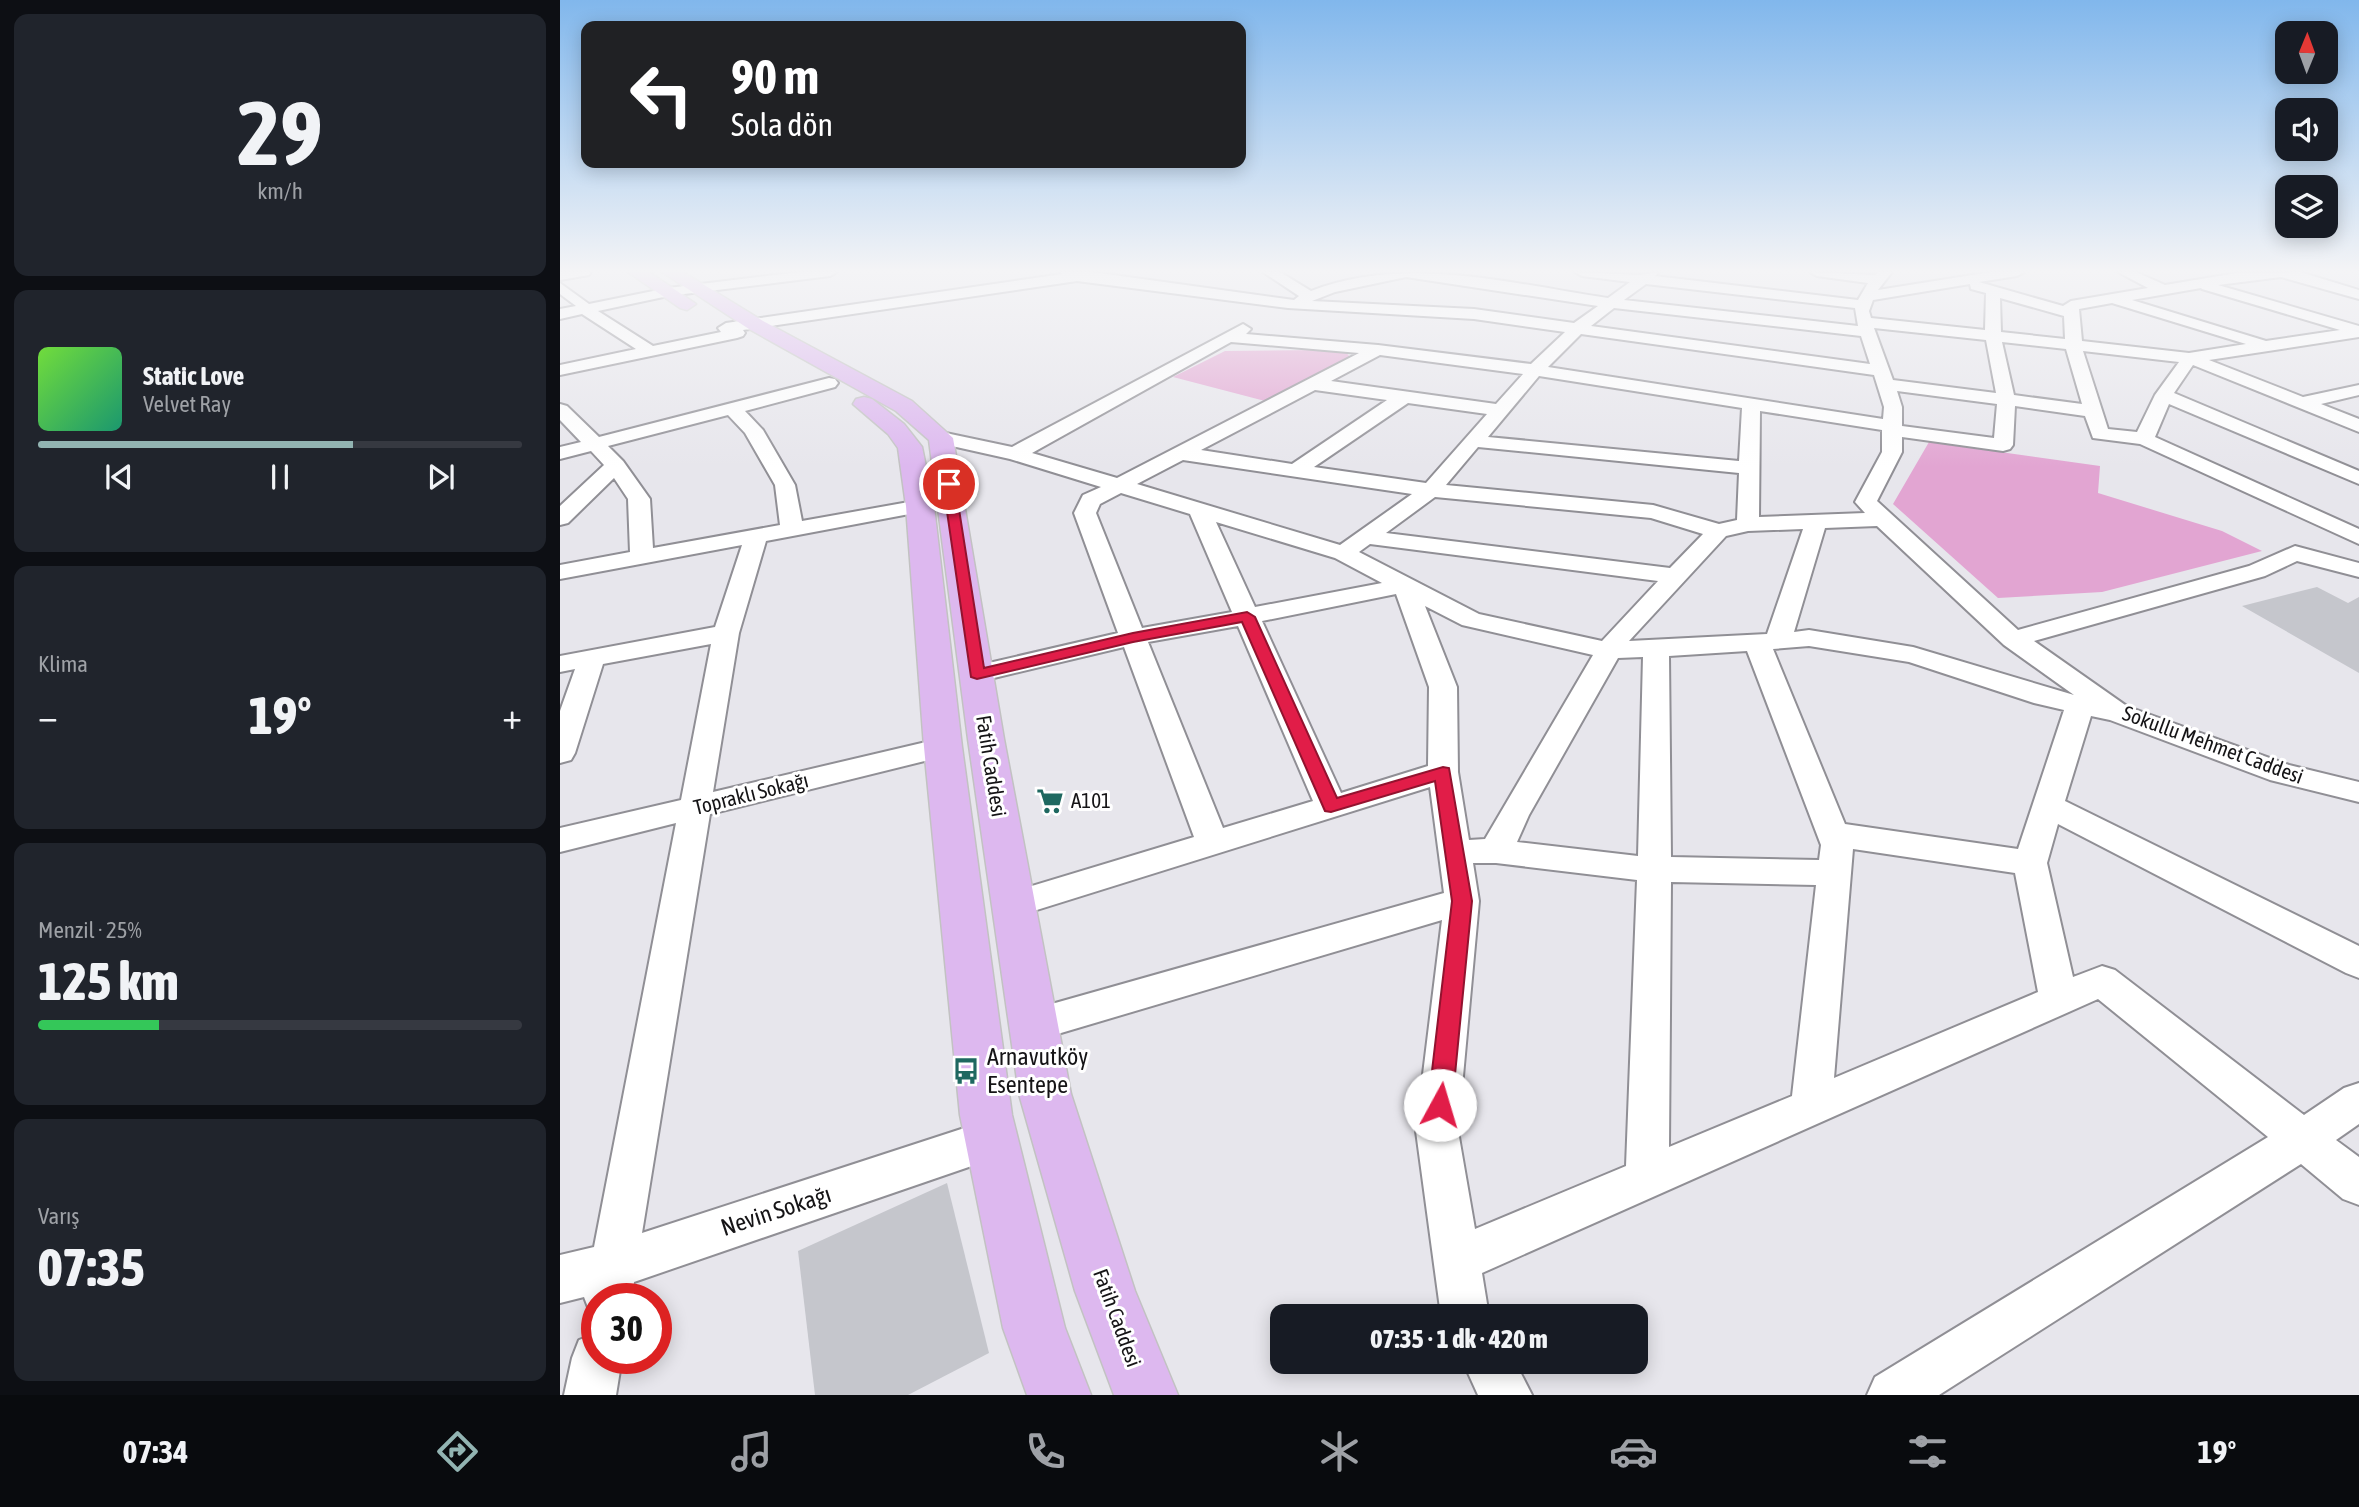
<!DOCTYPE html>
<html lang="tr">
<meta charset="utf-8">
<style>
:root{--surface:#171b24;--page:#20242c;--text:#f1f3f6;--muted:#9ea1a6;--line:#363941;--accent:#92b4b2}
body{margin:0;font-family:"Asap Condensed",sans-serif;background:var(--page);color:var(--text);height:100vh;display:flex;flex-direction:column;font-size:26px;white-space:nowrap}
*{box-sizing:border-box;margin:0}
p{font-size:23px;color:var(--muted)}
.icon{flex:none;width:38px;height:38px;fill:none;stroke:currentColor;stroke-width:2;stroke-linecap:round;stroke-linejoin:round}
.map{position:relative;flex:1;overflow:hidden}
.details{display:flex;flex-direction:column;gap:14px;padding:14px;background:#0d0f14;width:560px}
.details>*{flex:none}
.banner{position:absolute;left:21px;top:21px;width:665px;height:147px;border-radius:14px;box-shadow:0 4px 18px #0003;background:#202124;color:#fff;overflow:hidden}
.needle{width:46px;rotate:1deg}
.tools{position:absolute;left:1715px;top:21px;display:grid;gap:14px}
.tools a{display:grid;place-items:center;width:63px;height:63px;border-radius:14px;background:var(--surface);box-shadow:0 4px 18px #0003;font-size:35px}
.speed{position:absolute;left:21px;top:1283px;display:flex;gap:14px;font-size:35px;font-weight:700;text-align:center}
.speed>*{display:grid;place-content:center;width:91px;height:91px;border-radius:50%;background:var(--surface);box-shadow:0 4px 18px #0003;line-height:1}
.speed .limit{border:10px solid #d22;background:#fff;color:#111}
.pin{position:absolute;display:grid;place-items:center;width:60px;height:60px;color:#fff;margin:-30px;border:4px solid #fff;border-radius:50%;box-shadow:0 2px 7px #0007}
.me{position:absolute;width:77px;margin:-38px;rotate:6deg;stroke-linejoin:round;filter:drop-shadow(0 0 5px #0008)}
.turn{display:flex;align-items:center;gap:24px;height:147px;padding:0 35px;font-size:32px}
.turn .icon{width:91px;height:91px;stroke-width:2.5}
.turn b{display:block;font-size:49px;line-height:60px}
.big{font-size:52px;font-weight:800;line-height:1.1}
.details .widget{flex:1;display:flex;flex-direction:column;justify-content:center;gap:10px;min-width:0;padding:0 24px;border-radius:14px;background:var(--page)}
.details .dial{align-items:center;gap:0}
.dial b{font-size:91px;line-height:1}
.song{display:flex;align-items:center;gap:21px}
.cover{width:84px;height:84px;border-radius:10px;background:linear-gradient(135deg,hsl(100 70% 55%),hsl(160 70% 35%))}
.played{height:7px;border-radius:4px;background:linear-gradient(90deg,var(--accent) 65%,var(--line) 65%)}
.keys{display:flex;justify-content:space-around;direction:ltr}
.heat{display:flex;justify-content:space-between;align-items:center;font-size:38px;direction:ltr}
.charge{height:10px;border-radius:5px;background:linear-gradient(90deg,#34c759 25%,var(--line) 0)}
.trip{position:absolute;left:710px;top:1304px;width:378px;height:70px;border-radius:14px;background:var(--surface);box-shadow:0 4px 18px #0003;font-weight:800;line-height:70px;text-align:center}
.tab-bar{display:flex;height:112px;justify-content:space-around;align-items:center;background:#090b0e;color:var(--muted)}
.tab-bar .icon{width:49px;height:49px}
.tab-bar .current{color:var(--accent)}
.tab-bar b{font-size:32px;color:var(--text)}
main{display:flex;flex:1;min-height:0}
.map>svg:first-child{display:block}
.green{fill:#e2a5d2}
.building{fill:#c5c6cc}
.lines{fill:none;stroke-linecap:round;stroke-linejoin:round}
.minor-casing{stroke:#908f95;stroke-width:4}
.major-casing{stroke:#c2c2c2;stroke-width:3}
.minor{fill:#fff;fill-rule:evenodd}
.major{fill:#ddb8ef;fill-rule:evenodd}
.route{fill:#e11d48;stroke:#92132f;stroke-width:2}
.labels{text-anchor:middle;stroke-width:6;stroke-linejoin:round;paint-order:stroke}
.street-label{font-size:21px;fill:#151416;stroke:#fff}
.poi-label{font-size:21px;fill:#151416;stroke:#fff;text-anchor:start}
.near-poi-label{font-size:24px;fill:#151416;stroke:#fff;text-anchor:start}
.near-street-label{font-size:24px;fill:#151416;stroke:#fff}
</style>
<main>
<section class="details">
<div class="widget dial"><b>29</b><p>km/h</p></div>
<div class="widget">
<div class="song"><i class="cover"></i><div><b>Static Love</b><p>Velvet Ray</p></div></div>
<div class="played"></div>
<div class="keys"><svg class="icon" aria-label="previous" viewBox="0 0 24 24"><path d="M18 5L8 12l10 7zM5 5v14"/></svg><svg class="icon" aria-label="pause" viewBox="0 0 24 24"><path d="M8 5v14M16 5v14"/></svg><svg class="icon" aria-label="next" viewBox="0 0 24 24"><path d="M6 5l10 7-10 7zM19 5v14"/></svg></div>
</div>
<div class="widget"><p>Klima</p>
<div class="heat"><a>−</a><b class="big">19°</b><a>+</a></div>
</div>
<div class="widget"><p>Menzil · 25%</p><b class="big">125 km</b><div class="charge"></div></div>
<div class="widget"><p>Varış</p><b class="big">07:35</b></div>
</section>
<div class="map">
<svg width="1799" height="1395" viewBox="0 0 1799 1395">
<rect width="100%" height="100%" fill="#e7e6ec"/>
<!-- green -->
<g class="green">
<polygon points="761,350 785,351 790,357 705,401 613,377 665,351"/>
<polygon points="1369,442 1540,466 1538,493 1662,531 1702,551 1542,592 1438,598 1333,504"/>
</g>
<!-- building -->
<g class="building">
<polygon points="1757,587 1788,603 1799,597 1799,673 1682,606"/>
<polygon points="387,1183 429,1353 348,1395 255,1395 238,1251"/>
</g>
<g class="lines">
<defs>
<g id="minor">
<polygon points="0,272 31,272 29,275 0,280"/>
<path d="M240,272H277L270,276L108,296L38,311L93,346L161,332L158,328L166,323L502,274L500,272H532L734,300L739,296L703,272H720L751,291C845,254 952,284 1048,298L1070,282L1022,276L1015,272L1080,275L1099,272L1095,276L1298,300L1308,283L1257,276L1250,272L1315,275L1318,272H1332L1318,290L1431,272H1464L1457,276L1419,282L1503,306L1511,301L1588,288L1558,272H1576L1605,285L1677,273L1740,272L1799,290V299L1721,277L1658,285L1799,326V337L1649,360L1743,397L1799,385V395L1761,404L1799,419V432L1633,365L1614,393L1799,471V484L1609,404L1595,437L1799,529V544L1580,444L1533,438L1525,416L1455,406L1453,445L1450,449L1443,451L1342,437V452L1317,501L1458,630L1689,566L1735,546L1799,563V577L1737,561L1705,576L1474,641L1568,707L1729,765L1799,782V802L1710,780L1550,720L1531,716L1505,801L1799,946V978L1786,973L1498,824L1487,863L1513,977L1542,966L1555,970L1744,1115L1784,1088L1799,1083V1124L1776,1140L1799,1157V1205L1783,1199L1741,1164L1379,1395H1307L1315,1377L1708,1137L1538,999L922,1273L929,1316H881L856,1131L882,920L474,1041L460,1036L455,1025L460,1014L474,1009L884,893L870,787L454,917L442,913L437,904L442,895L634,837L564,647L417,682L407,680L403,674L407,668L558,633L514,513L523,495L541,487L450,459L374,442L371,438L381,432L452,447L683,324L691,329L686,334L818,345L971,364L1005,332L914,319L728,308L517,281L183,330L185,333L183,336L177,338L0,375V365L76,349L22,314L0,319V309L16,306L0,294V283L29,304L108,288ZM846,277L1038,306L1014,323L914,309L752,301L775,292ZM1086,284L1295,308L1298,326L1064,300ZM1410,284L1411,289L1426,293L1425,330L1311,318L1309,311L1313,300ZM1641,288L1642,289L1780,330L1706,341L1572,300ZM1440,298L1504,316L1505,339L1441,332ZM1552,303L1686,344L1629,353L1522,341L1519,309ZM1054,308L1301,336L1310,364L1031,326ZM1314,328L1426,340L1436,393L1333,380ZM1021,334L1314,375L1324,407L1323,419L988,367ZM671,342L799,353L557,478L472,453ZM1442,342L1506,349L1522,404L1454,395ZM1523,351L1619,362L1595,395L1577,432L1548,429ZM820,355L963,374L936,404L771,381ZM979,376L1182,408L1179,461L928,437ZM755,390L827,400L732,464L641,450ZM1337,391L1437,404L1434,438L1342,426V407ZM848,403L927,414L866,483L754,467ZM1200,411L1322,430V452L1295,502L1305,513L1199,517ZM918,447L1179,473L1177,520L1159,524L1093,505L886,485ZM623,460L852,494L780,545L577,484ZM561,493L630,514L672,612L582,628L536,513L540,504ZM875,497L1091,518L1143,534L1110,568L826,533ZM656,522L775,558L822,583L695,607ZM1317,526L1444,645L1514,695L1353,647L1249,630L1234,632L1265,528ZM1243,529L1207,634L1069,641L1166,536L1188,531ZM810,544L1098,581L1042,641L919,614L799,552ZM836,594L869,687L868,766L781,793L702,621ZM865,606L902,625L1033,655L925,839L909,840L898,772L897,687ZM678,626L753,801L663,828L588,642ZM1249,646L1349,662L1474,703L1504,710L1458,849L1285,824L1213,649ZM1187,651L1261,845L1259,860L1111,857L1109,656ZM1083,657L1078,856L957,842L969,815L1058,658ZM1293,849L1455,873L1478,992L1274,1078ZM913,863H936L1077,880L1066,1166L915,1229L898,1131L919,901ZM1111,882L1256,885L1232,1096L1109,1147Z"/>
<path d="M269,378L275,379L278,383L275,387L185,411L203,430L235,485L242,521L360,500L368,501L371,506L368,511L360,512L206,541L179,633L153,792L383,738L393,740L398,747L393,754L150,814L82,1233L432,1119L447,1125L453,1139L447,1153L432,1159L74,1282L72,1298H37V1317L31,1315L24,1297L0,1303V1255L34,1247L116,823L0,852V828L121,800L151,644L43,664L15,753L11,760L0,763V711L15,669L0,672V656L155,627L182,545L0,579V565L70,552L68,499L54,478L8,523L0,525V506L44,465L31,451L0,459V447L21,442L0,420V404L7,406L39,437ZM168,415L185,433L215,485L220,525L93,548L90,499L63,461L48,446Z"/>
<polygon points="37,1333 37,1358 62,1358 56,1395 4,1395 12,1358 19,1340"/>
<polygon points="903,1362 955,1362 972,1395 918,1395"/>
</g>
<g id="major">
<polygon points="68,272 89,272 136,304 127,310 120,308"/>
<polygon points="102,272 123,272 203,321 352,401 393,438 444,739 511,1094 575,1291 618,1395 554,1395 515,1291 459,1094 408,739 369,440 336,411 189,329"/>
<polygon points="304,397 312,399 344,424 362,447 374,506 402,747 452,1115 505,1328 531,1395 467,1395 443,1328 400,1115 364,747 346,506 338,448 328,434 293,404 296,399"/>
</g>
</defs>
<!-- minor casing -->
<use href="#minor" class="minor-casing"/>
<!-- major casing -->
<use href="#major" class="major-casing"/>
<!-- minor -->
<use href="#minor" class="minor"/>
<!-- major -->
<use href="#major" class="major"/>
</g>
<!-- sky -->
<linearGradient id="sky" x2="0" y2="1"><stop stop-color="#81b7ec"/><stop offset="0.58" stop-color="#f4f4f6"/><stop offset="1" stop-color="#f4f4f6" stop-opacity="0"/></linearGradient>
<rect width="1799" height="467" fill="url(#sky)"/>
<!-- route -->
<polygon class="route" points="389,480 395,484 424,668 573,633 687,612 695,617 777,798 883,767 889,768 912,901 892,1105 888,1113 880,1116 872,1113 868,1105 892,901 875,781 771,812 765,811 682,622 573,642 417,679 411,677 383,484"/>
<!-- icons -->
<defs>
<symbol id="supermarket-bare" viewBox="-9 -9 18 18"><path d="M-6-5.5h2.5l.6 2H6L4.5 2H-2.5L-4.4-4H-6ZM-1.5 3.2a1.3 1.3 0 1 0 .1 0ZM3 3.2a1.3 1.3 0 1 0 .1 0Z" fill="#1e6860" stroke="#fff" stroke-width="2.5" paint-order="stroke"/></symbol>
<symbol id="bus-bare" viewBox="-9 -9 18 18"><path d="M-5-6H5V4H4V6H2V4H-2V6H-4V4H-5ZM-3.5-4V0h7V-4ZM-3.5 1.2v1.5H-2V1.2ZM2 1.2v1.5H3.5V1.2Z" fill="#1e6860" stroke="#fff" stroke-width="2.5" paint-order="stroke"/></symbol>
</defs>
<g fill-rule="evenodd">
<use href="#supermarket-bare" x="471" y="782" width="38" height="38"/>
<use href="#bus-bare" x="387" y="1052" width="38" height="38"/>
</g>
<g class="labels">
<!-- street labels -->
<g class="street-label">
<text transform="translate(1653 745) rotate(20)" y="7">Sokullu Mehmet Caddesi</text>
<text transform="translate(431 766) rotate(81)" y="7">Fatih Caddesi</text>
<text transform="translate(191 794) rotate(-14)" y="7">Topraklı Sokağı</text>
<text transform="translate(557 1318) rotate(70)" y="7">Fatih Caddesi</text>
</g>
<!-- poi labels -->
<g class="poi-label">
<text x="511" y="808">A101</text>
</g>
<!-- near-poi labels -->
<g class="near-poi-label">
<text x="427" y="1065">Arnavutköy<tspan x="427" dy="28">Esentepe</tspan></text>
</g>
<!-- near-street labels -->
<g class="near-street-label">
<text transform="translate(216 1211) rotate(-18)" y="8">Nevin Sokağı</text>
</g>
</g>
</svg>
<div class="tools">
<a><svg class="needle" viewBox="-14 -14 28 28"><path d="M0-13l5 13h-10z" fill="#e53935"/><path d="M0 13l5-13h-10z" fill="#9ea1a6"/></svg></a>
<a><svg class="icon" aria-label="sound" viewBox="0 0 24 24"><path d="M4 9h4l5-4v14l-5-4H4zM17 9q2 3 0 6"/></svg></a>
<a><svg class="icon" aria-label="layers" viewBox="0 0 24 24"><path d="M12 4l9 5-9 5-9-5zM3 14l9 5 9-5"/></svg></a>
</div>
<div class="speed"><div class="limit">30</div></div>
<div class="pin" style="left:389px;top:484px;background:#d93025"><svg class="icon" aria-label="arrive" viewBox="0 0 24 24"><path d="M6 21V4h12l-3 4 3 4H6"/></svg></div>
<svg class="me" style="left:880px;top:1105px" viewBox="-20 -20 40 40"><circle r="19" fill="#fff"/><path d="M0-13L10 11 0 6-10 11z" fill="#e11d48"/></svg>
<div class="trip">07:35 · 1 dk · 420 m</div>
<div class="banner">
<div class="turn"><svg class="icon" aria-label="left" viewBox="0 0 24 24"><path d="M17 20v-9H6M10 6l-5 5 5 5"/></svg><div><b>90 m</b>Sola dön</div></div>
</div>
</div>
</main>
<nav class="tab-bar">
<b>07:34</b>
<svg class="icon current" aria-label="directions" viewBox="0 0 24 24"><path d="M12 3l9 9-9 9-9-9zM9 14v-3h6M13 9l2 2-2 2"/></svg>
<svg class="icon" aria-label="music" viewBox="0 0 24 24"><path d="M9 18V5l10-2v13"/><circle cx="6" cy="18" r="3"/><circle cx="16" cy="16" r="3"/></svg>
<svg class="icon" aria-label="phone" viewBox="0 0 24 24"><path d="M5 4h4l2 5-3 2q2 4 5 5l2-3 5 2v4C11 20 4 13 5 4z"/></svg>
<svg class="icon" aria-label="climate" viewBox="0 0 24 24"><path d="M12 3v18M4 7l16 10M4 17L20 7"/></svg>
<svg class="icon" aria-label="car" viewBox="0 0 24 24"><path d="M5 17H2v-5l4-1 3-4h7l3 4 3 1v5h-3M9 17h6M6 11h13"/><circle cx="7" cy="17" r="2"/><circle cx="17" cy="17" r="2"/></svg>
<svg class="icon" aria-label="filters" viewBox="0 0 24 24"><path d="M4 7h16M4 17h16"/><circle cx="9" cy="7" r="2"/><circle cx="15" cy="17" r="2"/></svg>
<b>19°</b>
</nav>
